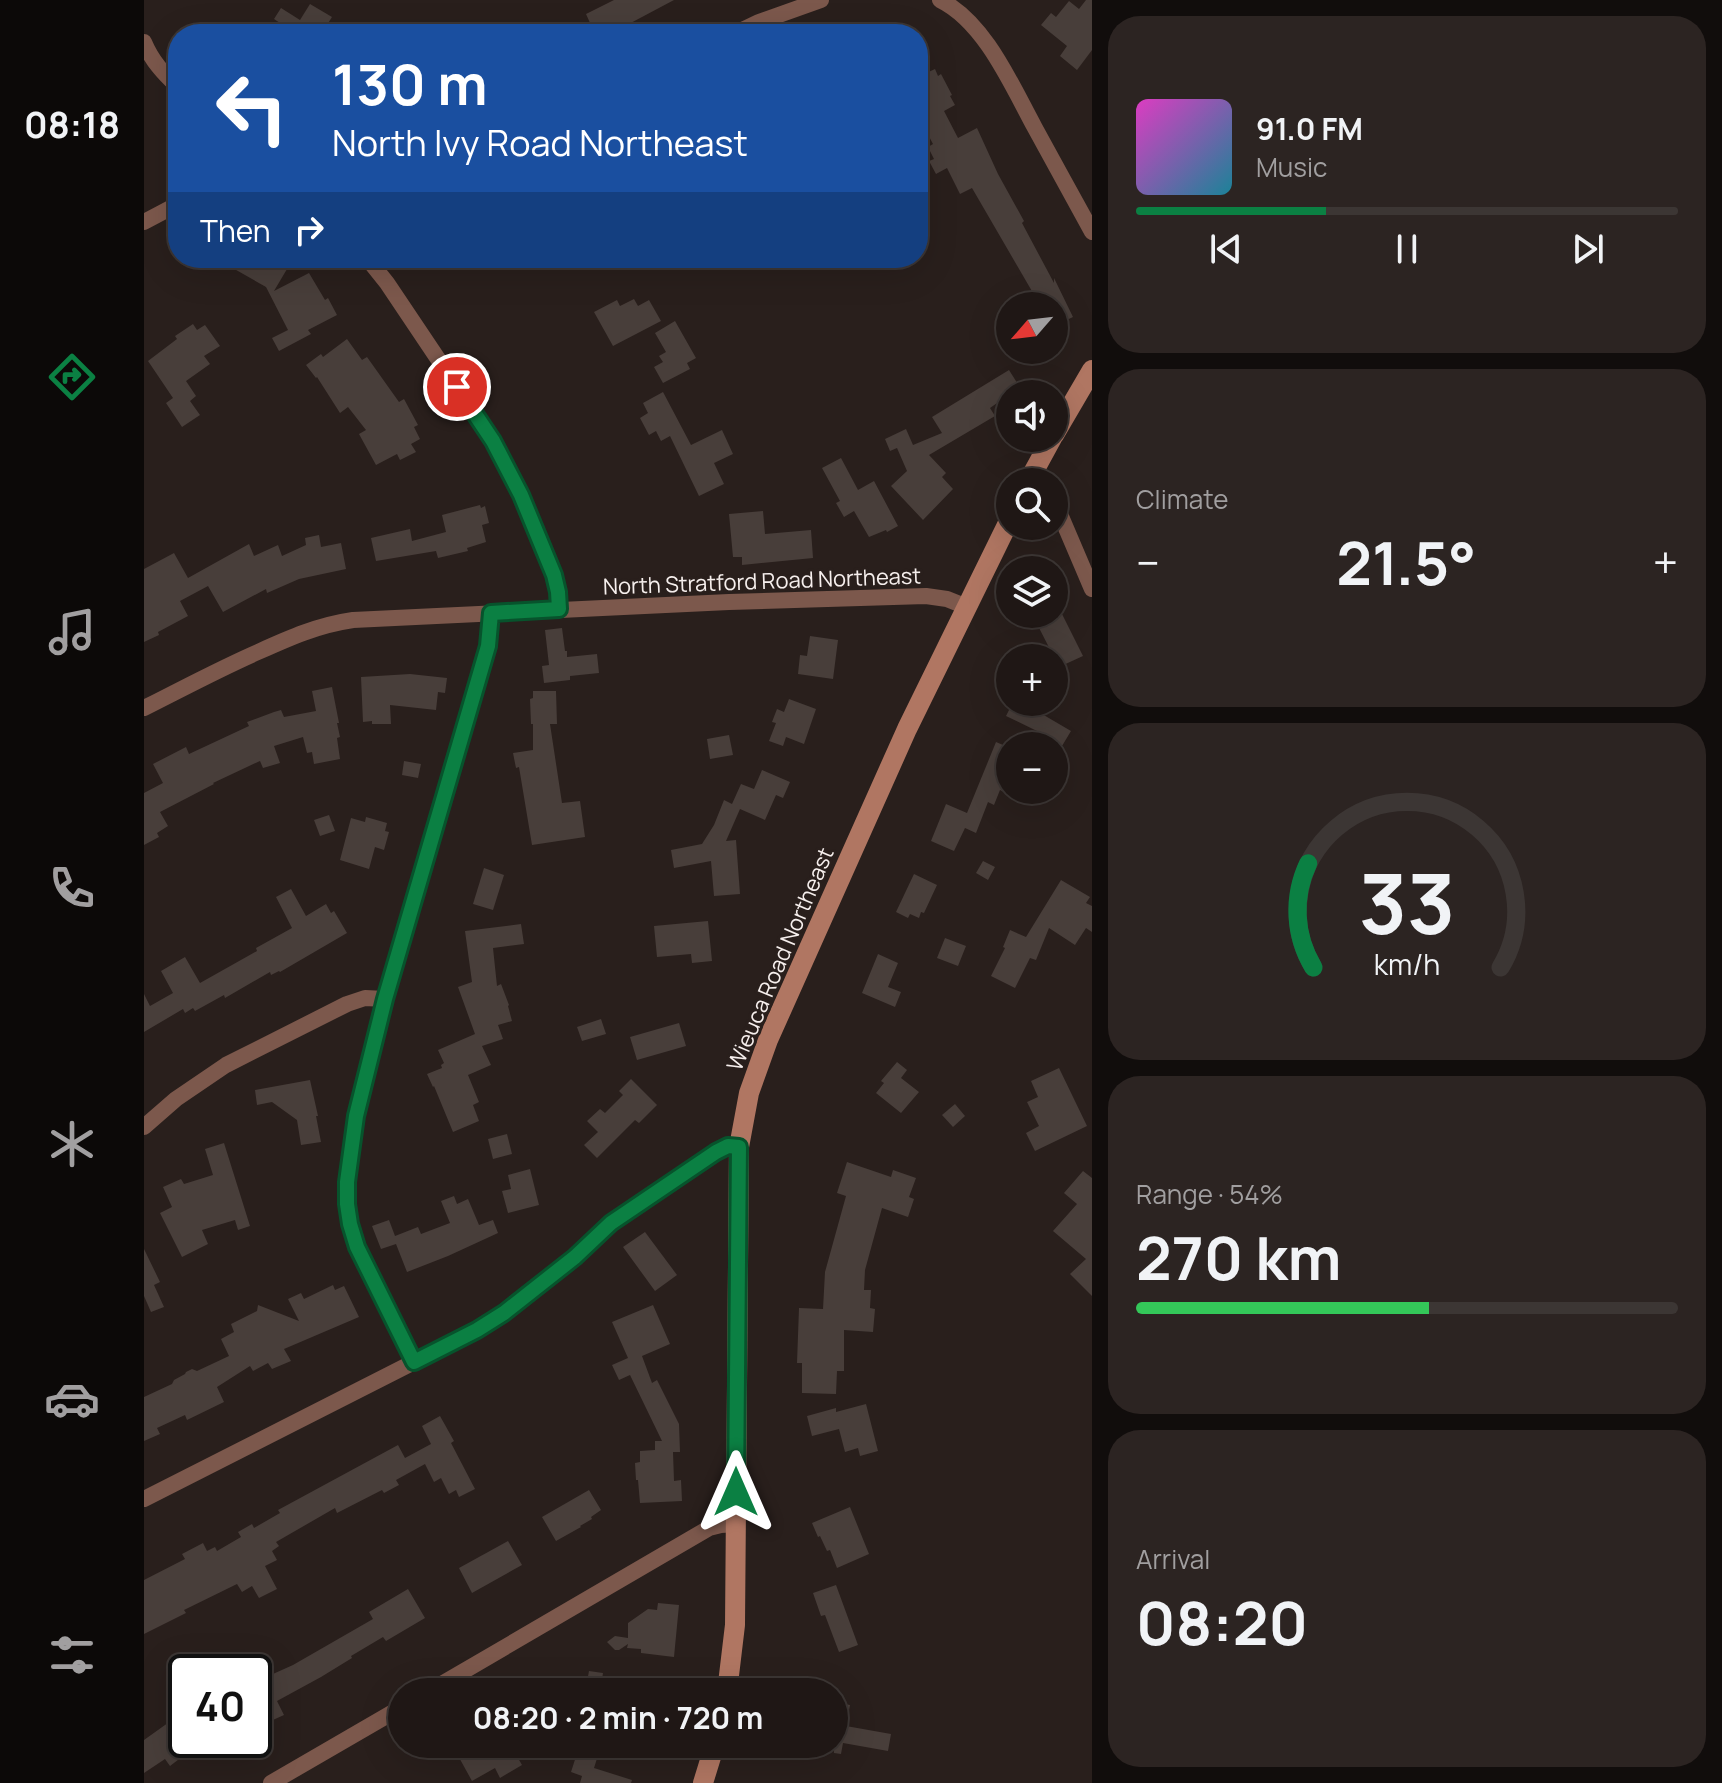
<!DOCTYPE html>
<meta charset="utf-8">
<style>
:root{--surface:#1f1715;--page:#2c2422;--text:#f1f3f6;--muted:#a19fa0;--line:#3c3634;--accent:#0b8043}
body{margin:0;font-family:Manrope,sans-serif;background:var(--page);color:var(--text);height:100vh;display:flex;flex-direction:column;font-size:30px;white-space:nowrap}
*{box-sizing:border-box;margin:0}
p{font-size:26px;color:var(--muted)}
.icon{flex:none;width:44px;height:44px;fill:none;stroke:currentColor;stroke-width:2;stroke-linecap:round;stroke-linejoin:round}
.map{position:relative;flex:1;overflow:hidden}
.drawer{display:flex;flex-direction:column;gap:16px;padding:16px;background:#110d0c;width:630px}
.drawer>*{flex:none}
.top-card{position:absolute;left:24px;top:24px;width:760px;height:244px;border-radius:32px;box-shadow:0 8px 32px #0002,0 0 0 2px var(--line);background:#1a4fa0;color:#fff;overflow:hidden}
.needle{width:52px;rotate:242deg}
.controls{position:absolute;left:852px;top:292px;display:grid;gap:16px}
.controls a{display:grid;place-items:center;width:72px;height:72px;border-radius:50%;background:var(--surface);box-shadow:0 8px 32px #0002,0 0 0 2px var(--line);font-size:40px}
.speed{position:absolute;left:24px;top:1654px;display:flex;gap:16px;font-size:40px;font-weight:700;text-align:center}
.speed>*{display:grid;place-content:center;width:104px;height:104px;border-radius:50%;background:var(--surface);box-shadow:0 8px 32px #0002,0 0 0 2px var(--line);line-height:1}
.speed .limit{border:4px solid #111;border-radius:12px;background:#fff;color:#111}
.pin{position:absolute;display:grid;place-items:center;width:68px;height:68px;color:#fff;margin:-34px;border:4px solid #fff;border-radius:50%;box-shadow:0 2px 8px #0007}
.me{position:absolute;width:88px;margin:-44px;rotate:0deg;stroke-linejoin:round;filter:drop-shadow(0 0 6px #0008)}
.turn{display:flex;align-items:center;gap:28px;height:168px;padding:0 32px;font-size:36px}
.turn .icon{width:104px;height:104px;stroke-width:2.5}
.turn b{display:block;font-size:56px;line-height:68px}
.then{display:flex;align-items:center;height:76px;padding:0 32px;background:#0003;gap:16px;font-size:30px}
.big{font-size:60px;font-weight:700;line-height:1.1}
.drawer .widget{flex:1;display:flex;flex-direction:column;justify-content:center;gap:12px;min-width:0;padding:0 28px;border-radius:32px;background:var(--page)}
.drawer .dial{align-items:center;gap:0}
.dial svg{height:208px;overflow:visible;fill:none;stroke:var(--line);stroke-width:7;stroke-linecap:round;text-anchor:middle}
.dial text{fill:var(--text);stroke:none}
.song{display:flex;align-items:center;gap:24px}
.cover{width:96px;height:96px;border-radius:12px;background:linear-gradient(135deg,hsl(310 70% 55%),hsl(190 70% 35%))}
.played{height:8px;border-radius:4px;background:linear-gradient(90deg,var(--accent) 35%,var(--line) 35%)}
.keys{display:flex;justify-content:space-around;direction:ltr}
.heat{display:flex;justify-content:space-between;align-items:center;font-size:44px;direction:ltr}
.charge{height:12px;border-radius:6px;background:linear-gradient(90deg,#34c759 54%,var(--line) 0)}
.trip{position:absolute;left:244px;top:1678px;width:460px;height:80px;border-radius:40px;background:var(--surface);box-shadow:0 8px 32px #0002,0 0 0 2px var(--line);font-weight:700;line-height:80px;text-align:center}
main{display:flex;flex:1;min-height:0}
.menu{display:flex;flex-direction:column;width:144px;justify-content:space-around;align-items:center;background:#0c0908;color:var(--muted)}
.menu .icon{width:56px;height:56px}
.menu .selected{color:var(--accent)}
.menu b{font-size:36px;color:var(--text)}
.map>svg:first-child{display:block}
.building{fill:#483e3a}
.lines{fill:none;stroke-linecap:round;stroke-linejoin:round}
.street{stroke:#7c584c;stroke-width:16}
.secondary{stroke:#b07662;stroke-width:20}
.route-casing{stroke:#07532c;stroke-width:20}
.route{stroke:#0b8043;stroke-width:14}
.labels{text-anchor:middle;stroke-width:6;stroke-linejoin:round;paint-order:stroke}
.street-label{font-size:22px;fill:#f6efed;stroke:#291f1c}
</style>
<main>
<nav class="menu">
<b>08:18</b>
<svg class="icon selected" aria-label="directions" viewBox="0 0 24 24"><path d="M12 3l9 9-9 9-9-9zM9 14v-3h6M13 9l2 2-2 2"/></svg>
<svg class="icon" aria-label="music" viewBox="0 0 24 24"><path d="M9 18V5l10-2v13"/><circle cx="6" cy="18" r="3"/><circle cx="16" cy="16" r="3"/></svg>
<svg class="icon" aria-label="phone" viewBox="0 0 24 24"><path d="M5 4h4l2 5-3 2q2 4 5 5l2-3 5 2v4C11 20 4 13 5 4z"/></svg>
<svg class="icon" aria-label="climate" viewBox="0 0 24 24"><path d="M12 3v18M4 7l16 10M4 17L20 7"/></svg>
<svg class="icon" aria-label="car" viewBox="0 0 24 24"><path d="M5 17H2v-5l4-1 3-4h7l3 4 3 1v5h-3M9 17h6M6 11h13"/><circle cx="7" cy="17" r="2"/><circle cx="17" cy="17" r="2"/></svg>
<svg class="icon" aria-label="filters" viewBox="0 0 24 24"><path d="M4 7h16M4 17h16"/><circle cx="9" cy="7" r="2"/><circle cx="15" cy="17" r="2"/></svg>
</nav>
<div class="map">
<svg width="948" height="1783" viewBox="0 0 948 1783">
<rect width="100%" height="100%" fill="#291f1c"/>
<!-- building -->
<g class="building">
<polygon points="470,0 530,0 466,34 423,34 446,23 442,14"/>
<polygon points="942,0 948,0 948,50 933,70 916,56 923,46 897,25 907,13 912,17 925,1 935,9"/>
<polygon points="166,4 188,17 183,25 196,34 146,34 148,31 130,19 137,8 156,20"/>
<polygon points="791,69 794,76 797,74 808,95 806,96 811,105 800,111 814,138 833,128 854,174 880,221 878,223 910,283 910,278 929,317 910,326 910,306 887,306 882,297 889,293 828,188 816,194 803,168 792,174 785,161 790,159 784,147 789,144 774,116 774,86 782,82 778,75"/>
<polygon points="71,258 136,258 146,264 130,291 165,273 181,300 184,298 193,315 164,330 167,334 135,351 128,338 144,330 122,287"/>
<polygon points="490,299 494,306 505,300 517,321 469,346 450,312 473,300 476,306"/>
<polygon points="531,321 552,358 543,363 546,369 519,383 510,367 519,362 515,356 522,352 511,333"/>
<polygon points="49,324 53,330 61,325 76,346 60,356 66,364 42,381 52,396 46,401 56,415 38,427 22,403 29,398 4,361 33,339 31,336"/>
<polygon points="203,339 218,360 223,357 255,402 260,399 274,425 270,427 276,439 267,444 272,452 256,460 253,454 232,465 215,434 222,430 204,407 196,413 173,377 172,378 162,365 177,354 179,357"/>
<polygon points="865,370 877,389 866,394 846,408 851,416 785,455 802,473 798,477 809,489 779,520 747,486 763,471 753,448 746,451 741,439 762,429 769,445 798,433 788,417"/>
<polygon points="519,392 547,445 578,430 589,454 570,463 580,484 555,496 526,436 517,441 512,431 505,435 496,418 504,413 499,403"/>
<polygon points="697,458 714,490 730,481 754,526 743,532 742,530 725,537 710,511 700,517 692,503 696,501 678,468"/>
<polygon points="336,505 337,508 341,506 345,523 338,525 342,542 323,548 324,551 294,558 292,551 232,561 227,538 266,529 268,541 302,532 298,515"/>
<polygon points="619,511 621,534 667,530 669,558 598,565 598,557 589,557 585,514"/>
<polygon points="175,535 177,547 197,543 202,569 155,579 123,593 122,589 79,612 64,586 36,601 44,616 14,632 15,635 0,642 0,569 30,553 44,578 105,544 110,556 134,545 138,556 162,545 161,538"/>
<polygon points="915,608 939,656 915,667 891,620 903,614 910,614 910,610"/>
<polygon points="418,628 421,651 423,651 423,657 453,654 455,673 426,676 426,680 400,683 398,666 405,665 401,630"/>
<polygon points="666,636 694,640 689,679 654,674 656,655 663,656"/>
<polygon points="266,674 303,678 301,693 294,692 292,710 246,705 247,724 228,724 228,721 219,722 217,677"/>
<polygon points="188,687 195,723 193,723 196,737 193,738 196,759 170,764 168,752 163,753 159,737 130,746 136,763 119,768 116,761 69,783 70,784 16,812 24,826 13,833 15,837 0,845 0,793 19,783 9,764 42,747 45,754 105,726 103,722 130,712 137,710 140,717 172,711 168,691"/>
<polygon points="389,691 412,691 413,724 406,724 418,803 436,801 441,837 388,845 375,767 372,768 369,753 389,750 389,724 387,724 386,699 389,698"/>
<polygon points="645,699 672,709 660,744 642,737 639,746 625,741 632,723 628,722 633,709 640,712"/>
<polygon points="869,702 904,702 898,714 927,731 918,746 906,746 890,736 893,731 862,716"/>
<polygon points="585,735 589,755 566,759 563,739"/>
<polygon points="852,742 866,748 866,795 856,790 850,805 844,802 832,833 821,828 810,851 787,841 802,804 823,813"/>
<polygon points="260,761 277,764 274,778 258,775"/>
<polygon points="618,770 646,782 639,798 632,795 621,820 596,809 582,841 592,840 596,894 570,896 567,861 530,868 527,850 558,844 570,825 580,800 588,804 597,784 610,789"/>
<polygon points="185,815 191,831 176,836 170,820"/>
<polygon points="222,817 243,823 241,831 245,832 240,850 231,847 225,869 196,860 207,818 221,822"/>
<polygon points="839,861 851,867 844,880 832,873"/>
<polygon points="340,868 360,875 349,910 329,904"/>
<polygon points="770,874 793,885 780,913 777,912 775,918 766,914 764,918 752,912"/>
<polygon points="917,880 946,897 942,903 948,906 948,932 942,928 931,945 905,928 892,960 886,958 871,988 847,976 861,948 859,947 866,930 882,937"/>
<polygon points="147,889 162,916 182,904 187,913 190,911 203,933 136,972 135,971 127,975 126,972 81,998 80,995 51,1011 49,1008 41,1013 39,1009 0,1032 0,994 6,1006 29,993 17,971 41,957 56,983 113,951 112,948 148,928 132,897"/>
<polygon points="564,921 568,961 548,963 547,954 513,957 510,926"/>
<polygon points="377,924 380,944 349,948 353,986 357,984 365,1005 364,1006 368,1021 354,1025 359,1039 338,1046 347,1065 324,1075 335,1102 329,1105 335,1121 309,1132 290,1086 289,1087 283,1074 298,1068 297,1065 300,1063 294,1050 331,1034 314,987 328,982 321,931"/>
<polygon points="801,938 822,946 814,966 793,958"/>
<polygon points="734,954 754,963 744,987 757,992 751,1007 718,993"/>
<polygon points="457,1019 462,1034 438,1041 433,1027"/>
<polygon points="535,1023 542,1046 493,1060 486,1037"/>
<polygon points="753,1062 763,1070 757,1078 775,1092 757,1113 732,1093 740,1083 737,1081"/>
<polygon points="915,1068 943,1126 891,1151 882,1133 895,1126 883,1102 894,1097 887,1081"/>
<polygon points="487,1079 513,1105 495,1123 491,1120 453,1158 440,1145 454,1132 443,1121 456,1109 461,1113 479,1095 475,1091"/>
<polygon points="166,1080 174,1116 172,1116 177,1142 157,1145 153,1120 128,1102 113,1105 111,1090"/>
<polygon points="811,1104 821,1116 809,1127 798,1115"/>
<polygon points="363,1134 368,1154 349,1159 344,1139"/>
<polygon points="80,1143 106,1226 94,1230 91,1220 58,1230 64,1244 38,1257 16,1213 28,1207 19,1187 37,1179 40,1184 69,1175 61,1149"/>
<polygon points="703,1162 747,1177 749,1170 772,1178 765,1197 770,1199 764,1217 738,1208 721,1270 720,1290 727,1290 726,1308 731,1309 729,1332 700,1330 700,1371 693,1371 692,1394 658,1393 658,1363 653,1363 655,1308 679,1309 681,1272 702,1196 693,1193"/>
<polygon points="386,1169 395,1205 364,1213 358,1191 367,1189 364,1175"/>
<polygon points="939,1171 948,1178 948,1296 926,1274 942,1259 909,1231 933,1204 920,1193"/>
<polygon points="310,1196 313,1204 324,1199 335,1225 349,1220 354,1233 304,1256 263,1272 252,1244 237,1249 228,1226 245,1220 251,1236 274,1227 277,1234 306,1223 297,1201"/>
<polygon points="501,1232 533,1275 511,1291 479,1247"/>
<polygon points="0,1249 16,1282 10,1285 20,1307 7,1312 0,1296"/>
<polygon points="189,1285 191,1290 200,1286 215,1317 140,1349 147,1361 128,1369 124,1363 109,1371 106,1366 73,1387 80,1402 43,1420 41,1415 13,1428 16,1434 0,1441 0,1397 28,1384 30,1380 41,1374 42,1372 48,1369 53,1371 85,1356 77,1339 90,1332 87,1324 113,1311 114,1305 155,1321 144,1299 157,1293 160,1299"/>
<polygon points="509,1305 526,1344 498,1356 508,1383 513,1380 535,1424 536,1452 529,1452 530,1481 537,1480 538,1501 496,1503 494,1480 492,1480 491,1463 496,1462 496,1451 511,1450 511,1441 518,1441 486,1375 475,1380 468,1365 484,1358 468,1322"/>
<polygon points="722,1404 734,1451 716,1456 714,1448 701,1452 695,1429 668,1436 663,1416 692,1408 692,1412"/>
<polygon points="296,1416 310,1441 307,1443 331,1489 315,1497 312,1490 305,1494 297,1478 290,1482 281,1464 252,1480 255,1485 240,1493 238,1490 193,1513 191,1508 132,1542 135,1546 128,1551 133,1560 121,1566 133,1589 115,1598 108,1586 98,1592 93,1584 40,1610 42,1613 0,1634 0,1580 41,1559 38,1554 59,1543 63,1551 71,1547 73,1551 97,1537 94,1532 108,1524 110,1528 136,1513 134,1510 254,1445 261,1458 287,1444 278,1426"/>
<polygon points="445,1490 457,1510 447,1517 448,1519 436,1526 437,1527 412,1541 398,1517"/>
<polygon points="706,1507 725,1554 693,1568 686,1550 683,1551 676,1536 674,1537 668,1523"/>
<polygon points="364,1541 378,1565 328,1593 315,1568"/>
<polygon points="692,1585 714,1645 695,1652 681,1615 677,1616 669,1593"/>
<polygon points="264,1589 281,1618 242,1641 239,1637 207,1656 208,1658 177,1677 133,1701 140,1715 120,1724 110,1704 110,1657 120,1678 149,1665 229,1619 225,1612"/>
<polygon points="514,1603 535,1605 530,1657 497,1653 497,1649 483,1648 484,1644 475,1650 471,1650 463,1642 471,1636 484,1638 484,1623 504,1609 513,1610"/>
<polygon points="445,1671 459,1673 456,1692 441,1692"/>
<polygon points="690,1702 706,1705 702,1726 747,1734 744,1751 699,1743 697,1754 690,1753"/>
<polygon points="42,1710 42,1740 60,1740 26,1766 21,1759 0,1773 0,1740"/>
<polygon points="326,1744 366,1744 378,1765 356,1778 351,1768 328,1781 312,1752"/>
<polygon points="436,1744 456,1749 450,1768 488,1780 487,1783 436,1783 438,1776 427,1772"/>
</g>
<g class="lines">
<!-- street -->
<g class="street">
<path d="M796,0C841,22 868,86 891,128C910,163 929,197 948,232"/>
<polyline points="590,34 615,22 677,0"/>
<path d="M0,42C8,61 19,73 34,87"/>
<polyline points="0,222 34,204"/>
<polyline points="223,258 243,283 349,441 377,495 410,575 414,592 415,609"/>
<polyline points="910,500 948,589"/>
<path d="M0,708C38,689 75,669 114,652C145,638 174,625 209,620L585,602L782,596L803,599L823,607"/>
<polyline points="0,1127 32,1099 82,1065 203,1004 221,998 241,999"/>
<polyline points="270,1362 213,1247 206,1224 203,1204 203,1182 212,1116 241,999 344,646 347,613"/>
<polyline points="0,1499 333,1330 360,1313 431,1257 467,1223 572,1152 584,1146 595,1147"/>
<polyline points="284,1692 565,1528 577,1525 592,1524"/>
<polyline points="127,1783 258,1707"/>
</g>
<!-- secondary -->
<g class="secondary">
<polyline points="910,435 948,370"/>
<polyline points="884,482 908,438"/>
<polyline points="583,1692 591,1625 595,1147 605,1093 624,1040 763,729 866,519"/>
<polyline points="559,1783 571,1744"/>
</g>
</g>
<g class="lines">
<defs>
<polyline id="route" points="313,387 349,441 377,495 410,575 414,592 415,609 347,613 344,646 241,999 212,1116 203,1182 203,1204 206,1224 213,1247 270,1362 333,1330 360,1313 431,1257 467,1223 572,1152 584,1146 595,1147 592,1492"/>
</defs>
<!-- route casing -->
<use href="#route" class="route-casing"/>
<!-- route -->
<use href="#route" class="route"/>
</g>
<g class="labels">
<!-- street labels -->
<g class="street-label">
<text transform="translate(618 581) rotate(-2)" y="8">North Stratford Road Northeast</text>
<text transform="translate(636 959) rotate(-67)" y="8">Wieuca Road Northeast</text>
</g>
</g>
</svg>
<div class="controls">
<a><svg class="needle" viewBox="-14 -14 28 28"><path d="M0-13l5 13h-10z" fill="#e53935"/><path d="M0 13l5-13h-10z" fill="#a19fa0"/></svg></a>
<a><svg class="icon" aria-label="sound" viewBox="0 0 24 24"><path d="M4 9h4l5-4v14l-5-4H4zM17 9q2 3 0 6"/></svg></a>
<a><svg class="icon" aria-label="search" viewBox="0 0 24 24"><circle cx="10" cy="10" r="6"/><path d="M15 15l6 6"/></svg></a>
<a><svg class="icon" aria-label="layers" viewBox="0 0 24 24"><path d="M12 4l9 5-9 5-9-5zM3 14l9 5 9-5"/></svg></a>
<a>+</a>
<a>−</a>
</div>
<div class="speed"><div class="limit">40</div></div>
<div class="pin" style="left:313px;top:387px;background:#d93025"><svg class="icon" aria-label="arrive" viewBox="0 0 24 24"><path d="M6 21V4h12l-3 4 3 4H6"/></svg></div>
<svg class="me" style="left:592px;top:1492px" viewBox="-20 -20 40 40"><path d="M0-17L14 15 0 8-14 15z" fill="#0b8043" stroke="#fff" stroke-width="4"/></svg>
<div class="trip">08:20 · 2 min · 720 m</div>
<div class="top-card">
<div class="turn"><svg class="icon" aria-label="left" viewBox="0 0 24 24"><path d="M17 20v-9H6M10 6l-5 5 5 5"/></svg><div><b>130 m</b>North Ivy Road Northeast</div></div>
<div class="then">Then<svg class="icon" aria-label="right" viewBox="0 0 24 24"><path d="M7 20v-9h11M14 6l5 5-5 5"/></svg></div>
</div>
</div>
<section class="drawer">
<div class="widget">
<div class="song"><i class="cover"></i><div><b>91.0 FM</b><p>Music</p></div></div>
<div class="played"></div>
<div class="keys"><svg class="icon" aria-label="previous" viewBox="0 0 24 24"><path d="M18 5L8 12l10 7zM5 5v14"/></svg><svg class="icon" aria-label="pause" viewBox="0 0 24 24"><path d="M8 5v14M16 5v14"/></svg><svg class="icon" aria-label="next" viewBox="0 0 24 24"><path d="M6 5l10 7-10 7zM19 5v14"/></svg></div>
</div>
<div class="widget"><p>Climate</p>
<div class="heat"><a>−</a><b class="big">21.5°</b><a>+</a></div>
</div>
<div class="widget dial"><svg viewBox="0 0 100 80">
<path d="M14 69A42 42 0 1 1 86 69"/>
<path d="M14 69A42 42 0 0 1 12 29" stroke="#0b8043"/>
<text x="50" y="56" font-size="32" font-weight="700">33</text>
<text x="50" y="72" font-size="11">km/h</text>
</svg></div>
<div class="widget"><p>Range · 54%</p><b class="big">270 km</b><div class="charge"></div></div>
<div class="widget"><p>Arrival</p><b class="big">08:20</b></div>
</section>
</main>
